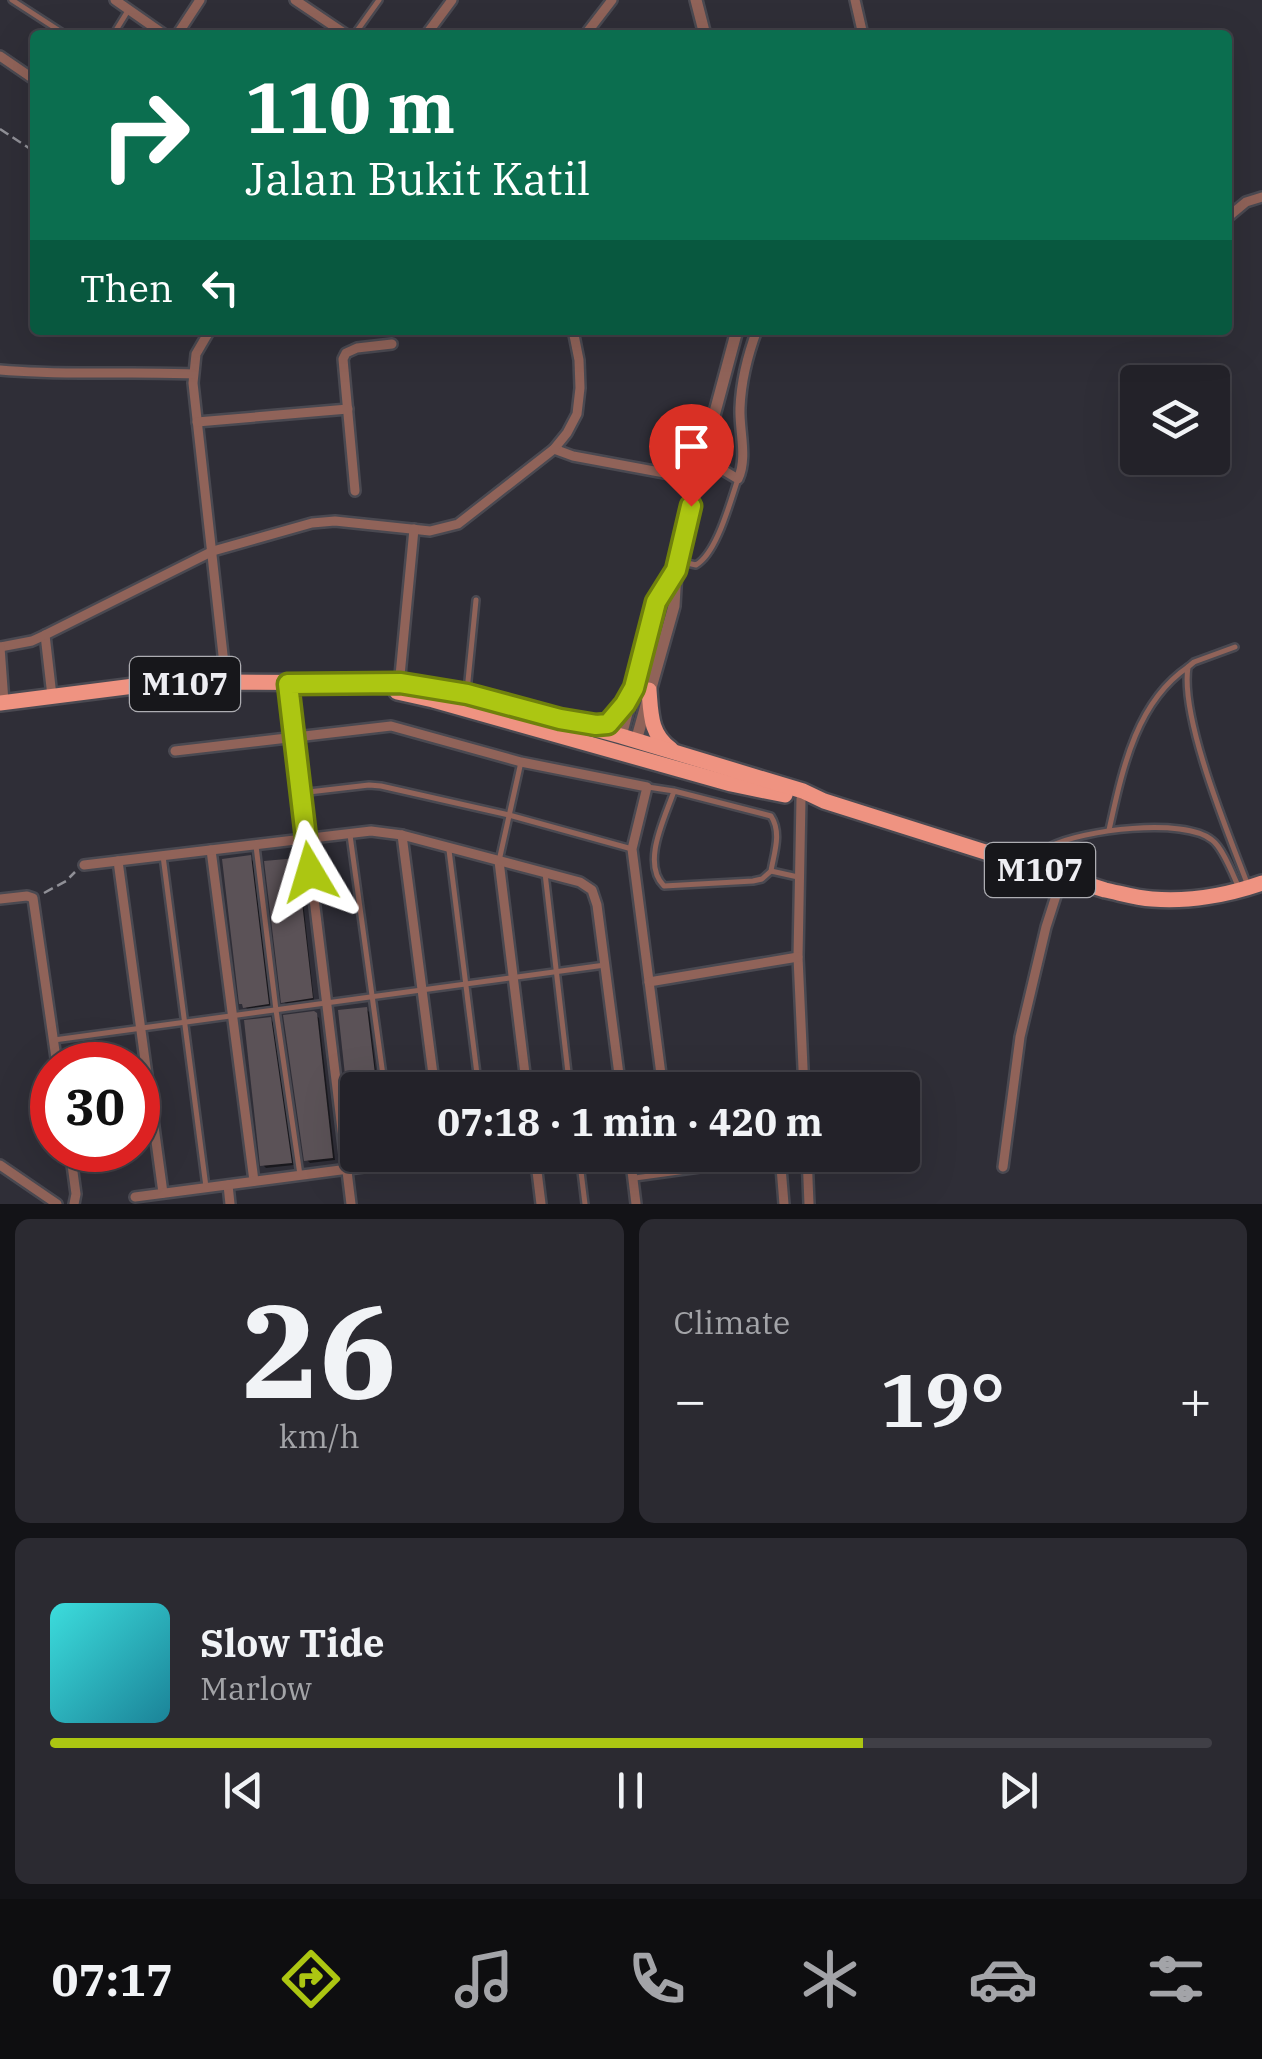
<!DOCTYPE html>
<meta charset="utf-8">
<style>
:root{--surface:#232229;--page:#2b2a31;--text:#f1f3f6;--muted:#a3a4a8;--line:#403f46;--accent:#acc612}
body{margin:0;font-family:"IBM Plex Serif",serif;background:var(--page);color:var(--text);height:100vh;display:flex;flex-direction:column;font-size:38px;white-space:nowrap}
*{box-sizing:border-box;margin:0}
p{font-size:32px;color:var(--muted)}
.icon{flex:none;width:55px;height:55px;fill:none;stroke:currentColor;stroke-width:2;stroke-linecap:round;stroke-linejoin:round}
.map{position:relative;height:1204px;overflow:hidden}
.panel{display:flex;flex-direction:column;gap:15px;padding:15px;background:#131317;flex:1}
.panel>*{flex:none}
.hud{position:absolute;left:30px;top:30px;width:1202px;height:305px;border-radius:10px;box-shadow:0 10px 40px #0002,0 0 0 2px var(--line);background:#0b6e4f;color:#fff;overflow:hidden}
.tools{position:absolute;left:1120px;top:365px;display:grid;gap:20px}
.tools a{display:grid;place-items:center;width:110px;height:110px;border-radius:10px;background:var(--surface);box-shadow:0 10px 40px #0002,0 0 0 2px var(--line);font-size:50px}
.speed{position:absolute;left:30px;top:1042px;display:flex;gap:20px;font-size:50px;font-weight:700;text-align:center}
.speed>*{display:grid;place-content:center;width:130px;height:130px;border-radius:50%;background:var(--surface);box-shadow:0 10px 40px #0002,0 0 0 2px var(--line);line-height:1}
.speed .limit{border:15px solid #d22;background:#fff;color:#111}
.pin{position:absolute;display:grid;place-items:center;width:85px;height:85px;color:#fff;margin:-102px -42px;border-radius:50% 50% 50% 0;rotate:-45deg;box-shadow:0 0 10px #0007}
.pin .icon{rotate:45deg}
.me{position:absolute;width:110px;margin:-55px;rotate:353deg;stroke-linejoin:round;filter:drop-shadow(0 0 8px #0008)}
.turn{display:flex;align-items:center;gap:35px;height:210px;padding:0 50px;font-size:45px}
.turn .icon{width:130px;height:130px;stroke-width:2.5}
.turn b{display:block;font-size:70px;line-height:85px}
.then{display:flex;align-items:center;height:95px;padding:0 50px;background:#0003;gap:20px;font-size:38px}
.big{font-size:75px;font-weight:800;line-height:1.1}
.panel .widget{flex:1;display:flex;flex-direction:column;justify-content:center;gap:15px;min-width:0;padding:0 35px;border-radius:15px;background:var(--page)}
.panel .dial{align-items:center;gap:0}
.dial b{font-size:130px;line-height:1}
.song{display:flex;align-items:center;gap:30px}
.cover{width:120px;height:120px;border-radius:15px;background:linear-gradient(135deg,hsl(180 70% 55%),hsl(190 70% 35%))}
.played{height:10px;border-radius:5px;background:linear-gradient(90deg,var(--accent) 70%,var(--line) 70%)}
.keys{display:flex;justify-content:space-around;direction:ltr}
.heat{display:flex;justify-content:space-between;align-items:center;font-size:55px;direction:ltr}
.panel .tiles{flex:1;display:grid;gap:15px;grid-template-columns:1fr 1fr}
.widget:last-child{grid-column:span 2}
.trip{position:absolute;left:340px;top:1072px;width:580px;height:100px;border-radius:10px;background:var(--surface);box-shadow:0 10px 40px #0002,0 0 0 2px var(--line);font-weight:800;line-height:100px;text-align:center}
.dock{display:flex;height:160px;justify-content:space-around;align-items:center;background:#0e0e10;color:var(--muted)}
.dock .icon{width:70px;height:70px}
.dock .on{color:var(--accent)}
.dock b{font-size:45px;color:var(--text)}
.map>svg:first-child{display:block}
.shadow{fill:#0007}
.building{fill:#5b5257}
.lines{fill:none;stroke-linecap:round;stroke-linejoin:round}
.service-casing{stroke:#4a4951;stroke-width:10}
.minor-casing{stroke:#4a4951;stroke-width:14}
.tertiary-casing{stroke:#4a4951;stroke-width:16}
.primary-casing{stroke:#4a4951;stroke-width:20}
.path{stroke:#909097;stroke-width:2.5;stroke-dasharray:10 5;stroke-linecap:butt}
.service{stroke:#906359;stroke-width:5}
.minor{stroke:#906359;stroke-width:9}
.tertiary{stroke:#906359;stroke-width:11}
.primary{stroke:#ef9381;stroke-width:15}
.route-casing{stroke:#70810c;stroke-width:25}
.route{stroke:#acc612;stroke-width:18}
.labels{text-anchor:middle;stroke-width:10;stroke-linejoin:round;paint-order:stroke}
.shield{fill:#17171b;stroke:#adadb2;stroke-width:2.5}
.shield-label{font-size:32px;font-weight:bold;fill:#ededf2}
</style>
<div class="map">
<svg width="1262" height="1204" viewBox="0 0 1262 1204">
<rect width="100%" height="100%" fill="#2f2e37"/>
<!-- shadow -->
<g class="shadow">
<polygon points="250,858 253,861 271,1007 248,1010 242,1003"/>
<polygon points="296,861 299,864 314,1001 287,1005 284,1002"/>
<polygon points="366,1009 369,1012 378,1090 358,1090 358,1155 378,1155 359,1157 356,1154 340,1012"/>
<polygon points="314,1014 319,1018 335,1160 310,1163 307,1160"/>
<polygon points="270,1019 273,1022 294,1165 266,1168 263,1165"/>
</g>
<!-- building -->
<g class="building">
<polygon points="251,855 269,1004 243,1008 242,1004 239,1004 222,859"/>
<polygon points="297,858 313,998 281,1003 264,861"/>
<polygon points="367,1007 377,1090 358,1090 358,1131 351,1131 338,1010"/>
<polygon points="314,1011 317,1013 333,1158 304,1161 283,1015"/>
<polygon points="271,1017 292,1163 260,1166 244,1020"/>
</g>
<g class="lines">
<defs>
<g id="service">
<polyline points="12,0 66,35"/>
<polyline points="113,35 129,9"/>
<polyline points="354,35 379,0"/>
<path d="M678,561L696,565C717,553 730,502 738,479"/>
<path d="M1235,647L1194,662L1188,667C1180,718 1228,833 1247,883"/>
<polyline points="467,691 476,600"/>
<path d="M648,787L674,791L771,816C782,833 774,853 771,871L762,879L753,881L664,886C641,863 665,818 674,791"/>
<polyline points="300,793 369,785 381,786 509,815 632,849"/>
<path d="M1109,830C1122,772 1135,703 1188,667"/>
<polyline points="350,835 385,1090"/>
<polyline points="256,846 276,1010 300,1175"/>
<polyline points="449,850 479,1090"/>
<polyline points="163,856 206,1187"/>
<polyline points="499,861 521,762"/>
<path d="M1035,862C1039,856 1044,850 1051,846C1082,830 1184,817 1212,840C1223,848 1233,875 1239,888"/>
<polyline points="771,871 798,877"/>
<polyline points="545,873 570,1090"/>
<polyline points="54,1040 605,965"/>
<polyline points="579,1155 585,1204"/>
<polyline points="635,1178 780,1158"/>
</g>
<g id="minor">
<polyline points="115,0 165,35"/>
<polyline points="295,0 347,35"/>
<polyline points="855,0 863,35"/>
<polyline points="177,35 200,0"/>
<polyline points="426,35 452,0"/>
<polyline points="585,35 612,0"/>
<polyline points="0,56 35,80"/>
<polyline points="1228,217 1246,202 1262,197"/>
<polyline points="210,330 196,354 193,383 226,682"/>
<path d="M0,370C65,376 128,371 193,374"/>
<polyline points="197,422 348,409"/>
<polyline points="554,449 573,456 697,479"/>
<path d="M703,458L738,479C748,457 739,431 740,408C741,382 748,354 757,330"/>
<polyline points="355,491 343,359 346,353 357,348 392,344"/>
<polyline points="45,635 52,696"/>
<polyline points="0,647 32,641 45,635 213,551 312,523 335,521 430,531 458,524 554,449 567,433 577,414 580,388 579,360 573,330"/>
<polyline points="0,647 4,702"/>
<polyline points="288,684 351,1204"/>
<polyline points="399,686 414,529"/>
<polyline points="175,751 391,726 521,762 647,787 632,849 663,1090"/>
<polyline points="803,791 801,799 798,957 804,1090"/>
<polyline points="402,835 435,1090"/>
<polyline points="211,850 254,1181"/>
<polyline points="118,861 163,1193"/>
<polyline points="499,861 527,1090"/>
<polyline points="84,865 371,831 402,835 580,882 592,890 597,905 621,1090"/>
<polyline points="0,899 27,896 33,898 57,1065"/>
<polyline points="649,982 798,957"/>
<polyline points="70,1150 76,1194 74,1204"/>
<polyline points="535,1155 541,1204"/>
<polyline points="630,1155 636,1204"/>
<polyline points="780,1155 784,1204"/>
<polyline points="807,1155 809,1204"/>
<polyline points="0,1165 57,1204"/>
<polyline points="1003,1167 1020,1037 1046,927 1062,877"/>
<polyline points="228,1185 230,1204"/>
<polyline points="135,1197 455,1155"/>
</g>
<g id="tertiary">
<polyline points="696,0 705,35"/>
<polyline points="621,736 656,602 676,571"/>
<polyline points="636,741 674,606 676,570 697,479 737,330"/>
</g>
<g id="primary">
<path d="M649,690C651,714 650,734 671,749"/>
<polyline points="397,692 433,700 731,784 785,795"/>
<path d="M0,703L134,686L226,682L400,683L467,694L621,736L803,791L824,801L1105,890C1120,893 1136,898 1152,899C1188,902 1228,895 1262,883"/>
<path d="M593,725C618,725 623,707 634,688"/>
</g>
</defs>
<!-- service casing -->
<use href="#service" class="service-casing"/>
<!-- minor casing -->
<use href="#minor" class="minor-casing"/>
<!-- tertiary casing -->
<use href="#tertiary" class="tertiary-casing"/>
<!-- primary casing -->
<use href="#primary" class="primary-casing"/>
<!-- path -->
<g class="path">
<polyline points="0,129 35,152"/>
<polyline points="44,893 66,881 75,872"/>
</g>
<!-- service -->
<use href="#service" class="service"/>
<!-- minor -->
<use href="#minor" class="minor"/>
<!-- tertiary -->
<use href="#tertiary" class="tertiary"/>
<!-- primary -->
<use href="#primary" class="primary"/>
</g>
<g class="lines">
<defs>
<polyline id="route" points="310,872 288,684 400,683 467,694 560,719 596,725 608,724 625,704 634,688 656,602 676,570 691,506"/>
</defs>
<!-- route casing -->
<use href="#route" class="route-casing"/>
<!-- route -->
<use href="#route" class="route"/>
</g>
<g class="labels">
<!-- shield labels -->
<g class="shield">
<rect x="130" y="657" width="110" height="54" rx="8"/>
<rect x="985" y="843" width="110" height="54" rx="8"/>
</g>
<g class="shield-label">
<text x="185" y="695">M107</text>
<text x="1040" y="881">M107</text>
</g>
</g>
</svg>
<div class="tools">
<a><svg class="icon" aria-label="layers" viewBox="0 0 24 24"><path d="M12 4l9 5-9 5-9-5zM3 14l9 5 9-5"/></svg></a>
</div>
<div class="speed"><div class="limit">30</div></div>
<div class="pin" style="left:691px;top:506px;background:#d93025"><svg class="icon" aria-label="arrive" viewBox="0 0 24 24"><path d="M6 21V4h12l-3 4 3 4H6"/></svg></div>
<svg class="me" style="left:310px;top:872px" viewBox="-20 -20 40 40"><path d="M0-17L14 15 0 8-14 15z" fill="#acc612" stroke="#fff" stroke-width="4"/></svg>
<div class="trip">07:18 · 1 min · 420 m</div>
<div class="hud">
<div class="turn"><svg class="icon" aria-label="right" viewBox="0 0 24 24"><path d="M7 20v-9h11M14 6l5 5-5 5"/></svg><div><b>110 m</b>Jalan Bukit Katil</div></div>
<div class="then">Then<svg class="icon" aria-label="left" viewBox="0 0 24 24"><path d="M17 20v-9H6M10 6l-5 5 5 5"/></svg></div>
</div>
</div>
<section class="panel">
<div class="tiles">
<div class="widget dial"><b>26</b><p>km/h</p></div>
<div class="widget"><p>Climate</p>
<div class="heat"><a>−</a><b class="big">19°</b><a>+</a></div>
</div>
<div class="widget">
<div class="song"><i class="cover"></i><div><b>Slow Tide</b><p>Marlow</p></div></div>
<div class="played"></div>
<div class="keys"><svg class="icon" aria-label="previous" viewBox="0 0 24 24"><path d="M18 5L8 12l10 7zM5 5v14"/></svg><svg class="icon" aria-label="pause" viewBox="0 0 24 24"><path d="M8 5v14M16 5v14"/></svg><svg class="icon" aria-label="next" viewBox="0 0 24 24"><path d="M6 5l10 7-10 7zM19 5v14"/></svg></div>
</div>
</div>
</section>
<nav class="dock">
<b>07:17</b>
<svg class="icon on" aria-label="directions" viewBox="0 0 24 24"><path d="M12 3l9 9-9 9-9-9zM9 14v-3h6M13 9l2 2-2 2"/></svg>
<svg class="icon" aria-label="music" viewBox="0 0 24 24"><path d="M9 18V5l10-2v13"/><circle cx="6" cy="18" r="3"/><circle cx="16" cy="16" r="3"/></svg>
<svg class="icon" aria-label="phone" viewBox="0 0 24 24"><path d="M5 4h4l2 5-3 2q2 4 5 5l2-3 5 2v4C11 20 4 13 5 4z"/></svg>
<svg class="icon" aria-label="climate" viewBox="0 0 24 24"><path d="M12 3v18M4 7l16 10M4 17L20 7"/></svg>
<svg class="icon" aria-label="car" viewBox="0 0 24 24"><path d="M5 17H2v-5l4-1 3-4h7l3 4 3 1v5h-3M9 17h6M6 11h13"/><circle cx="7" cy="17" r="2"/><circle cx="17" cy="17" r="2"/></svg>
<svg class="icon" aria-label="filters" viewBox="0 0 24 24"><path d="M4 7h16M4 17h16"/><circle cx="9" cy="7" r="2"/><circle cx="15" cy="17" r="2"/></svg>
</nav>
